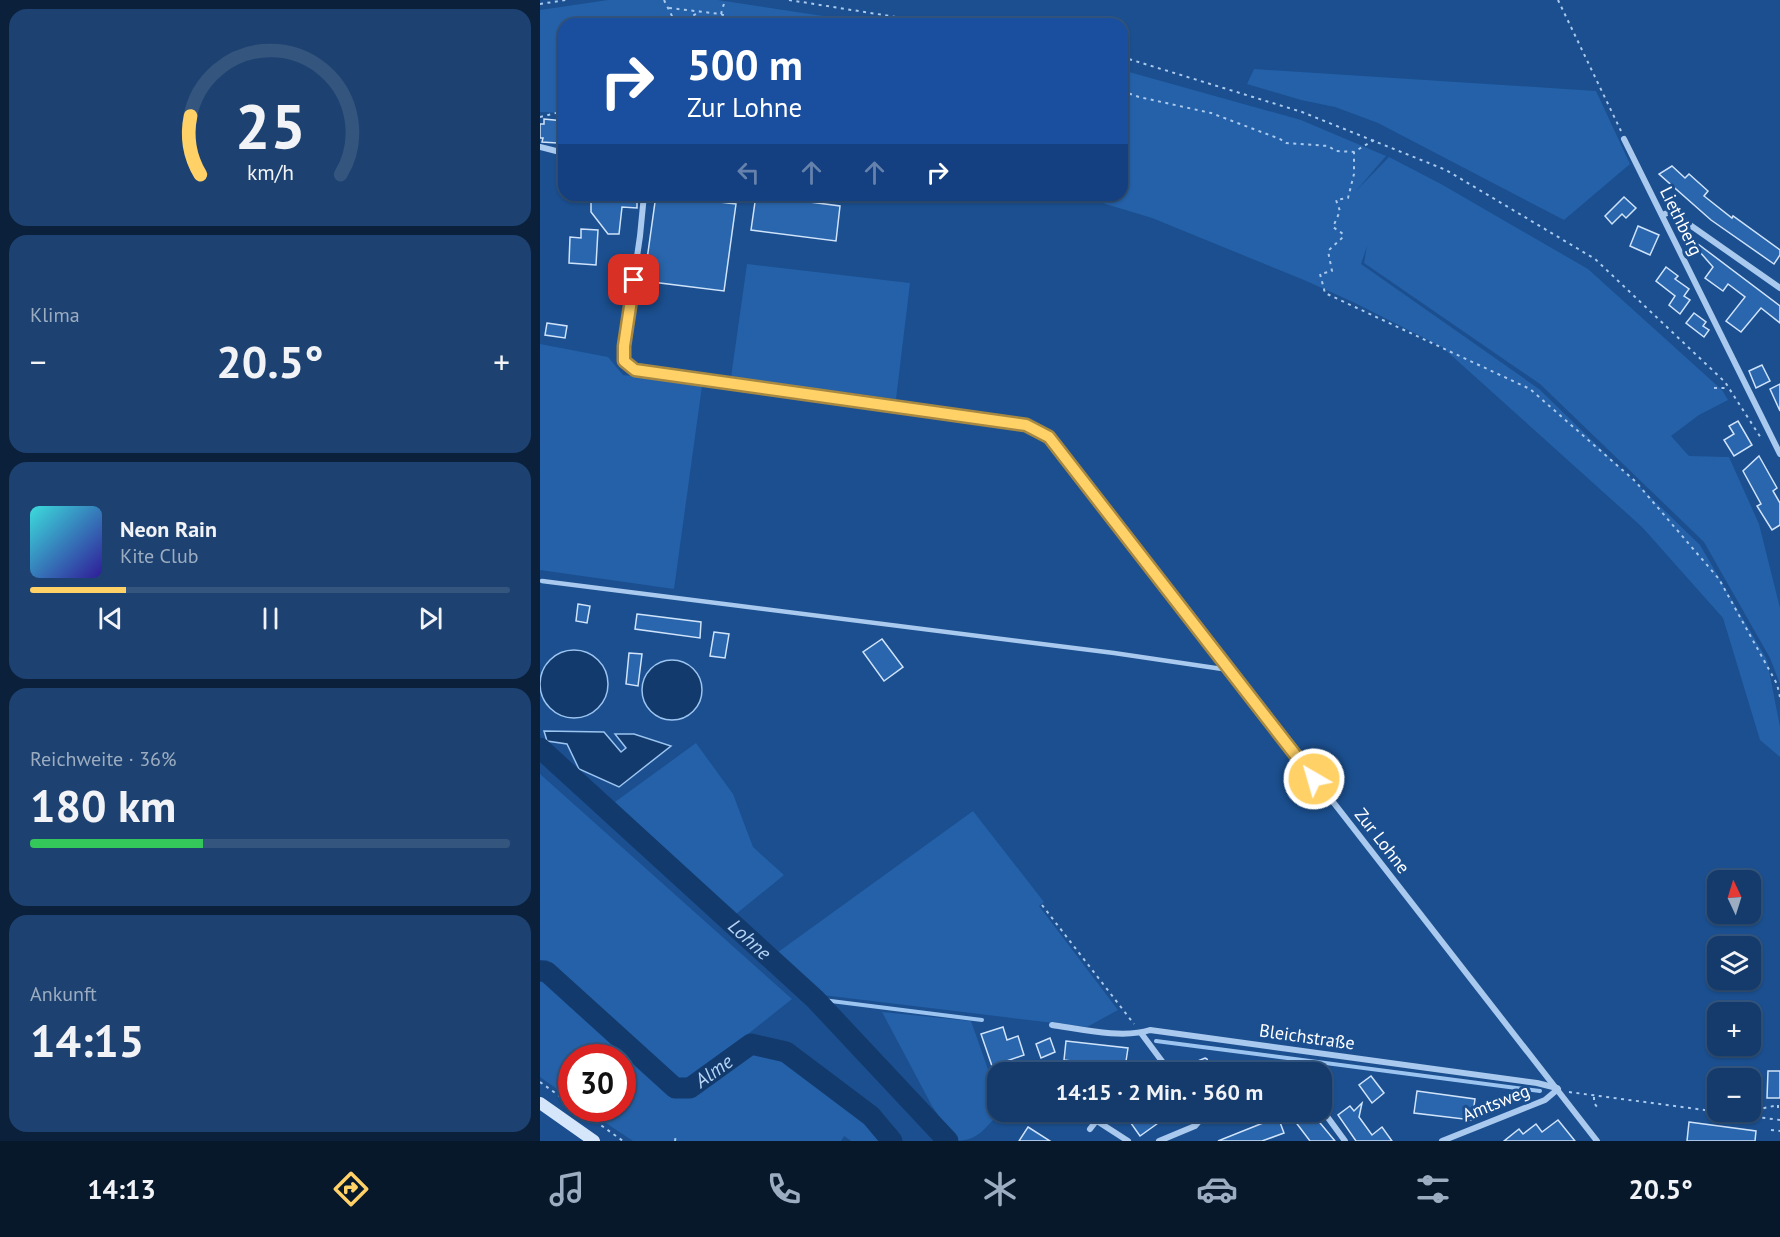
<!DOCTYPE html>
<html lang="de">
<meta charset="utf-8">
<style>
:root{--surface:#143b6b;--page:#1d4271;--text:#f1f3f6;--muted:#9dadc1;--line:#33557e;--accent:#ffd166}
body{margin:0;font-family:"PT Sans",sans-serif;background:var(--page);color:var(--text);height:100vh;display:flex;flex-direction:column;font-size:22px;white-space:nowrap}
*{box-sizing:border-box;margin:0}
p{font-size:20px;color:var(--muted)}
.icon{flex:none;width:33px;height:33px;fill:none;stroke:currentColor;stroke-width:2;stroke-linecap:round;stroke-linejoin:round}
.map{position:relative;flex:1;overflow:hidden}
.details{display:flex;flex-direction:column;gap:9px;padding:9px;background:#0b203b;width:540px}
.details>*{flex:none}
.top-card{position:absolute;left:18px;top:18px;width:570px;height:183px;border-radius:18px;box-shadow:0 2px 4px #0004,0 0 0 2px var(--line);background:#1a4fa0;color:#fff;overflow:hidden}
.needle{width:39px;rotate:356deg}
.controls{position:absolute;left:1167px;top:870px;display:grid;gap:12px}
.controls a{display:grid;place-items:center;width:54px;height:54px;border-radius:12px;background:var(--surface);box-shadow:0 2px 4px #0004,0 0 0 2px var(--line);font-size:30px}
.speed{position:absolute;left:18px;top:1044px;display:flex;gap:12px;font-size:30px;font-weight:700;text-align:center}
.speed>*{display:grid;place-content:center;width:78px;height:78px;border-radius:50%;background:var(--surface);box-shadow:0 2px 4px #0004,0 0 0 2px var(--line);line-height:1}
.speed .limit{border:9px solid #d22;background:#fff;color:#111}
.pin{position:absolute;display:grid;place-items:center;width:51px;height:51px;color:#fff;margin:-26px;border-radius:12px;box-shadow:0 3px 9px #0006}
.me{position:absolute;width:66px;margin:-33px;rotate:322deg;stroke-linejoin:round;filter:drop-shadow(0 0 4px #0008)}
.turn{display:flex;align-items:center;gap:21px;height:126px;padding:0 30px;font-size:27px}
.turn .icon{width:78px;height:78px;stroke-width:2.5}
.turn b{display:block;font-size:42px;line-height:51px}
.lanes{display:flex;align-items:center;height:57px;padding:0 30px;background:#0003;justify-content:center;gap:30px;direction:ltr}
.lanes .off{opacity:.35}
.big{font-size:45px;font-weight:700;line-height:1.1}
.details .widget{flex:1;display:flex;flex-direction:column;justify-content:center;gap:9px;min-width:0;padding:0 21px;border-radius:18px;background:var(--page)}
.details .dial{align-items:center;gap:0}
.dial svg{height:156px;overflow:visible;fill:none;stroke:var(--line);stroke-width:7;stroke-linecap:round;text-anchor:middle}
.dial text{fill:var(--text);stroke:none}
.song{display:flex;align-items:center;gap:18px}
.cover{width:72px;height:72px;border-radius:9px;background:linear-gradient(135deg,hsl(180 70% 55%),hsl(250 70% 35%))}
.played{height:6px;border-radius:3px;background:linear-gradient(90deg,var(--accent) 20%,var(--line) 20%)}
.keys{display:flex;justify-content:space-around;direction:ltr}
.heat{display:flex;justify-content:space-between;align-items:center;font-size:33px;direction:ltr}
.charge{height:9px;border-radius:4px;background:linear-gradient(90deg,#34c759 36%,var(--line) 0)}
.trip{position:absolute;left:447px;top:1062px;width:345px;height:60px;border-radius:18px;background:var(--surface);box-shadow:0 2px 4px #0004,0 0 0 2px var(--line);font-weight:700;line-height:60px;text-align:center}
.menu{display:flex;height:96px;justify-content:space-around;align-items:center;background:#08182b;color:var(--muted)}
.menu .icon{width:42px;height:42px}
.menu .on{color:var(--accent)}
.menu b{font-size:27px;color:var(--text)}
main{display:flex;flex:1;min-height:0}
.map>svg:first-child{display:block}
.green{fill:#2461a8}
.water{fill:#123a6d;stroke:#9cc4f0;stroke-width:1.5}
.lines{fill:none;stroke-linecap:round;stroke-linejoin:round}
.stream{stroke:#9cc4f0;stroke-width:4}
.river{stroke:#123a6d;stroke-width:21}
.building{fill:#2a66ad;stroke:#cfe3fa;stroke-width:1.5}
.path{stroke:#a9c9ee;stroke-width:2;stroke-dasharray:3 4.5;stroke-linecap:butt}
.lane{stroke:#a9c9ee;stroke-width:4.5}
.street{stroke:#a9c9ee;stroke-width:6}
.secondary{stroke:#d6e6fa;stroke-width:12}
.route-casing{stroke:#a68842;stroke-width:15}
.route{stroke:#ffd166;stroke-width:10}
.labels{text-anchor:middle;stroke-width:6;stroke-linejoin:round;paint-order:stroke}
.street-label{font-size:18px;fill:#fff;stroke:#1b4f8f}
.water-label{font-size:20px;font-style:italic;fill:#b5d3f5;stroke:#1b4f8f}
</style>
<main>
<section class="details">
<div class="widget dial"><svg viewBox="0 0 100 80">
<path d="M14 69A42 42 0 1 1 86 69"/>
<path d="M14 69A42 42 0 0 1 9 39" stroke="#ffd166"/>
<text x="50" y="56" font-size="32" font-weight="700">25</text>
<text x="50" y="72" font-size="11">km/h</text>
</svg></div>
<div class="widget"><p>Klima</p>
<div class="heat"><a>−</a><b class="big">20.5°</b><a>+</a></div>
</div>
<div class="widget">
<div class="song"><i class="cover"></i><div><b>Neon Rain</b><p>Kite Club</p></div></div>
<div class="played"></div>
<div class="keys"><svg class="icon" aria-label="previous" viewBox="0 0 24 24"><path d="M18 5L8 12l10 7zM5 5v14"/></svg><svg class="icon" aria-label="pause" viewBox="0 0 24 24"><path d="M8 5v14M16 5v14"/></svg><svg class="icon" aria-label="next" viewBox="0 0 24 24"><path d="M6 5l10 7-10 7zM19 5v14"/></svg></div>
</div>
<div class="widget"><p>Reichweite · 36%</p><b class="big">180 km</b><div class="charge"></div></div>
<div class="widget"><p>Ankunft</p><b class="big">14:15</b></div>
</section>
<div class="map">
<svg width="1240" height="1141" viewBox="0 0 1240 1141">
<rect width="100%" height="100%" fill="#1b4f8f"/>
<!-- green -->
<g class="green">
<polygon points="68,0 178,0 336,24 24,24 24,113 0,112 0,10"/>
<polygon points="714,69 1056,91 1090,164 1024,220 838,123 795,107 761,100 707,84"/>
<polygon points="582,70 761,120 846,156 816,191 849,157 901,184 1048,269 1182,390 1188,400 1159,415 1131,436 1149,456 1189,457 1219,524 1240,608 1240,684 1230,658 1164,542 1000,384 824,263 827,246 821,264 999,389 1160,545 1227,660 1240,727 1240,757 1220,740 1183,618 1102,527 902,347 815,303 764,280 612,218 536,195 582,195"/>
<polygon points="207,264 370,283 356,399 191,377"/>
<polygon points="0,344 68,357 83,375 162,386 134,589 0,570"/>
<polygon points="156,743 193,794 213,847 244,875 196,914 75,802"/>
<polygon points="0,774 252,999 149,1081 138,1080 7,960 0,960"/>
<polygon points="433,811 504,902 499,906 578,1010 547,1027 274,994 234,955"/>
<polygon points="0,976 7,976 133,1092 151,1094 212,1051 246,1058 327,1123 340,1141 311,1141 304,1136 301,1141 93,1141 45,1109 82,1108 82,1058 32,1058 31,1099 0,1077"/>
<path d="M342,1012L431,1021L457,1095L458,1112H461C445,1127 439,1141 416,1141L392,1106Z"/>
</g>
<!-- water -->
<g class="water">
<circle cx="34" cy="684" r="34"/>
<circle cx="132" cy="690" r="30"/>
<polygon points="4,731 64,732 81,752 86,748 75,734 94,734 131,746 79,787 39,769 27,744 7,741"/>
</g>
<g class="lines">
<!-- stream -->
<g class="stream">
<polyline points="275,999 442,1020"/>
<polyline points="616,1041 1000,1091"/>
</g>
<!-- river -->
<g class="river">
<path id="s1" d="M0,748L275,999L408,1141"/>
<path id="s2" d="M0,971L7,972L135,1088H150L211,1044L246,1052L331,1116L352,1141"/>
</g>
</g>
<!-- building -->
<g class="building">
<polygon points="4,119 24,121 24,141 17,140 17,143 2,142 3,138 0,138 0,124 4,124"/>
<polygon points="1132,166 1145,178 1149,174 1168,191 1164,196 1192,218 1193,216 1240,250 1240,255 1234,264 1171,220 1119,174"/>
<polygon points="51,195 86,195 86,197 97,197 97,208 82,207 79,234 68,234 51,212"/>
<polygon points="116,195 149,195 148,198 196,204 184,291 104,281"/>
<polygon points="216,195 300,206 296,241 211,230"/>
<polygon points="1084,197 1096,208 1086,218 1082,214 1072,224 1065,216"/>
<polygon points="1098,226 1119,235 1110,255 1090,246"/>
<polygon points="41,229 58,230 56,265 29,263 30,237 41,238"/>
<polygon points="1154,241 1240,306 1240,323 1221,308 1201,332 1186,321 1205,297 1188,284 1183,291 1165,278 1173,267 1152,243"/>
<polygon points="1126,267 1138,276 1135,279 1149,289 1144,296 1150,300 1140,314 1129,305 1135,296 1116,281"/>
<polygon points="1154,313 1166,322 1163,326 1169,330 1164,337 1146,323"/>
<polygon points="7,323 27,326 25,338 5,335"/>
<polygon points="1222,365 1230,381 1216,388 1209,371"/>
<polygon points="1240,384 1240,411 1230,389"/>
<polygon points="1198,421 1212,445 1194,456 1184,440 1194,434 1189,426"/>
<polygon points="1219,456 1237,488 1233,491 1240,503 1240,525 1232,530 1217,506 1221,504 1203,471"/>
<polygon points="38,604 50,606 47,623 36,621"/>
<polygon points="97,614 161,622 160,638 95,629"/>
<polygon points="174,632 189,634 185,658 170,656"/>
<polygon points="342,639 363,667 344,681 323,652"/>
<polygon points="89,653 102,654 98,686 86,684"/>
<polygon points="463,1027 467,1040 478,1036 484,1055 452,1066 441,1034"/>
<polygon points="510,1038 515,1052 501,1058 496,1044"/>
<polygon points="526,1041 588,1048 585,1068 524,1060"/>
<polygon points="665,1058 667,1059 671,1069 691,1062 698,1063 702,1072 635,1072 635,1070"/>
<polygon points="1228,1071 1240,1071 1240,1098 1227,1098"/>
<polygon points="831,1076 844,1093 832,1103 819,1085"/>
<polygon points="877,1091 935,1099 932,1120 874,1113"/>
<polygon points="822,1103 819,1117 832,1135 842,1127 852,1141 816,1141 798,1115 810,1106 814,1111"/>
<polygon points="597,1112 648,1112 633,1122 628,1116 600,1136 588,1119"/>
<polygon points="748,1112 771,1112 795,1141 770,1141"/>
<polygon points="738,1117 744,1133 722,1141 678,1141"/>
<polygon points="1018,1120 1035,1141 964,1141 979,1129 983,1134 996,1124 1002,1132"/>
<polygon points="1149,1122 1216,1131 1215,1141 1147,1141"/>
<polygon points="488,1127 510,1141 479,1141"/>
</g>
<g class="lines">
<!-- path -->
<g class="path">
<polyline points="124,0 136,24"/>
<polyline points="249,0 400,24"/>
<polyline points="1018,0 1081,131"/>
<polyline points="0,4 26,0"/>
<polyline points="129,8 181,14 200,24"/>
<polyline points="181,14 185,0"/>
<polyline points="141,24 160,11"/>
<polyline points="582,57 762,112 906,170 1055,259 1185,382 1221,438"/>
<polyline points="582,91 599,97 671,113 740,139 746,143 788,146 796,151 814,152"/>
<polyline points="0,117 24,111"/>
<polyline points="834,140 814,152 814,174 808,198 796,200 800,211 793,227 803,234 803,237 788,251 792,271 780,274 785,293 990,389 1095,481 1179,579 1237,684 1240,697"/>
<polyline points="1174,388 1188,388"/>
<polyline points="502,905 594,1024"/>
<polyline points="0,1082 32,1105"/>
<polyline points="1220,1090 1220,1109 1238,1105 1238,1110"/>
<polyline points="1029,1092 1240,1120"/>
<polyline points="1054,1097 1054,1103 1058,1108"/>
<polyline points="37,1108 83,1141"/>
<polyline points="1216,1116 1216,1090 1221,1090 1222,1076"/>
<polyline points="1231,1130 1240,1131"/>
<polyline points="135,1141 136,1134"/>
</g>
<!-- lane -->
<polyline class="lane" points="2,581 574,653 689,670"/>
<!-- street -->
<g class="street">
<polyline points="1084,139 1240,454"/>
<polyline points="0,147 24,153"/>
<polyline points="104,195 100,236 84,346 84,361 95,370 486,425 509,437 1057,1141"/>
<polyline points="1122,215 1130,212 1140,218 1240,288"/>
<path d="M512,1025C540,1029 583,1039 610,1030L997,1083L1017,1088"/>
<polyline points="601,1033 630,1072"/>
<polyline points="786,1115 805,1141"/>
<polyline points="557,1121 588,1141"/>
<polyline points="550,1129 563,1112"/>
<polyline points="619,1141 655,1126 661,1119 660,1112"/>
<polyline points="902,1141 1005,1100 1018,1089"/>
</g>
<!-- secondary -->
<polyline class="secondary" points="0,1103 54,1141"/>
</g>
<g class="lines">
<defs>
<polyline id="route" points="94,280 84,346 84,361 95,370 486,425 509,437 774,779"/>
</defs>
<!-- route casing -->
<use href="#route" class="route-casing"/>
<!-- route -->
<use href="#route" class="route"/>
</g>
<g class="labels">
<!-- street labels -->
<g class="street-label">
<text transform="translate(1141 221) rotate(64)" y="6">Liethberg</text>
<text transform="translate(842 841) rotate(52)" y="6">Zur Lohne</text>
<text transform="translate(767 1037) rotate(8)" y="6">Bleichstraße</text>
<text transform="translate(956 1103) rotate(-22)" y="6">Amtsweg</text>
</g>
<!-- water labels -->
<g class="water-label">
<text dy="7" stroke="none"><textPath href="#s1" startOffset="284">Lohne</textPath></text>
<text dy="7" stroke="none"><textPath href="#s2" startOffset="224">Alme</textPath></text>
</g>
</g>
</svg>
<div class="controls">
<a><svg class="needle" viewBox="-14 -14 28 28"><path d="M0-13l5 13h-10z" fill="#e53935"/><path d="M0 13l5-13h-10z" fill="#9dadc1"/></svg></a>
<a><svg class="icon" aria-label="layers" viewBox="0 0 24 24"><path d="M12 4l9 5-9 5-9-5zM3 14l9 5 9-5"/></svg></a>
<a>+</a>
<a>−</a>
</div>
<div class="speed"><div class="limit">30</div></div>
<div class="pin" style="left:94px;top:280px;background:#d93025"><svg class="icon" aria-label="arrive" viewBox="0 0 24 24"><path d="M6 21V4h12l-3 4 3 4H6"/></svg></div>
<svg class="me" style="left:774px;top:779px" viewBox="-20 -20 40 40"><circle r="17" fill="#ffd166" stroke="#fff" stroke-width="3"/><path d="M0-11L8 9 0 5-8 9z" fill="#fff"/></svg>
<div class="trip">14:15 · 2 Min. · 560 m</div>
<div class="top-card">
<div class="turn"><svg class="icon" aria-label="right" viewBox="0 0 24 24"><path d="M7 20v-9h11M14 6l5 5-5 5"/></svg><div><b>500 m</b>Zur Lohne</div></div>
<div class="lanes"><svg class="icon off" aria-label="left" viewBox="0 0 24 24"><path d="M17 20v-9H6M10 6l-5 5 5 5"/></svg><svg class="icon off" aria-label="ahead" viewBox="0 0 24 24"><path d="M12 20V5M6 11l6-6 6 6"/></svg><svg class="icon off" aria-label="ahead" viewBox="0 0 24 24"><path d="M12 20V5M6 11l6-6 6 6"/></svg><svg class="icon" aria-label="right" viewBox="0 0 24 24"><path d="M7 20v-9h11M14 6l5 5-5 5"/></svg></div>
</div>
</div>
</main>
<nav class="menu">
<b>14:13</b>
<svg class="icon on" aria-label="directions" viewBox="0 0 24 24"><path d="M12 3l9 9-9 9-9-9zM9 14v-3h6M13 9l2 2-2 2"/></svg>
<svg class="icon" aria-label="music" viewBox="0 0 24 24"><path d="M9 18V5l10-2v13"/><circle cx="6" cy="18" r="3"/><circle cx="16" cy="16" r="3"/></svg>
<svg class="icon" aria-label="phone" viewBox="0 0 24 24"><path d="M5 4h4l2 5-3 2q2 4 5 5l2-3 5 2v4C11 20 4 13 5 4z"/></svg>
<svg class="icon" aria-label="climate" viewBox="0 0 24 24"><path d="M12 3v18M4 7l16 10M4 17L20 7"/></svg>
<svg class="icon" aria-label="car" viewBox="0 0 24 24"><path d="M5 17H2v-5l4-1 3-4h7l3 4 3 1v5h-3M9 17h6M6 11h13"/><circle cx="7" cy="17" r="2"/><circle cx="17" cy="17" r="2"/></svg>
<svg class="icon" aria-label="filters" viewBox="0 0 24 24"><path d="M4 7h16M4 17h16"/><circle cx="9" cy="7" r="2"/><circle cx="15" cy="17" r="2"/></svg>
<b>20.5°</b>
</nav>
